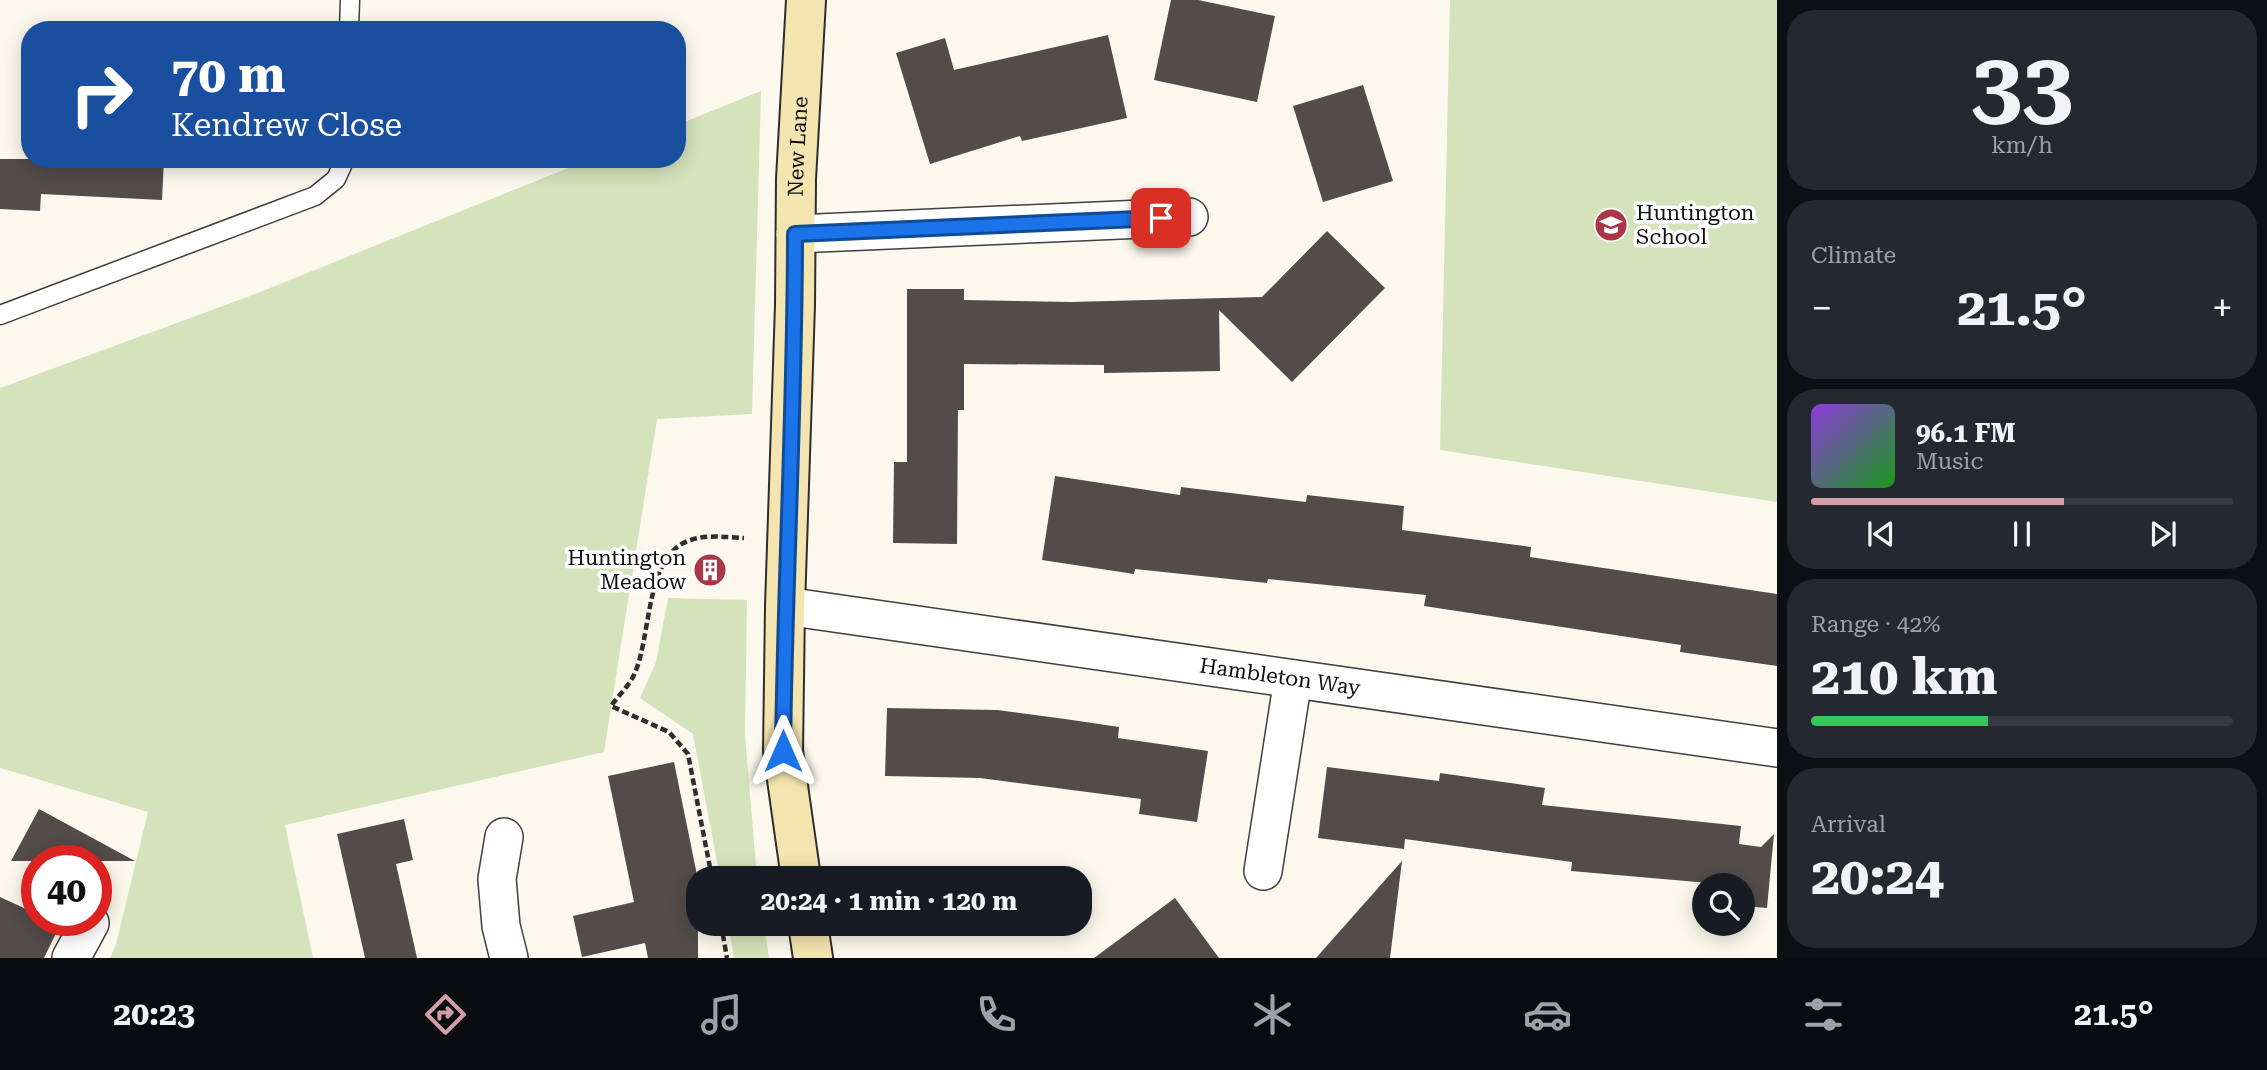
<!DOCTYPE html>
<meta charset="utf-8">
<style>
:root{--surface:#171b24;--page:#242831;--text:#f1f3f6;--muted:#9ea1a6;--line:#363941;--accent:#d19ea8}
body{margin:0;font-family:"Roboto Serif",serif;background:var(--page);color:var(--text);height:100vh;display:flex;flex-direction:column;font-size:26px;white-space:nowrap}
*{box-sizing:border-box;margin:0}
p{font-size:23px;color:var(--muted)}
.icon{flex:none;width:38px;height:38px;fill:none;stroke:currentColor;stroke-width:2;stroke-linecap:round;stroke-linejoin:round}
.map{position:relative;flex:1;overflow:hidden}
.drawer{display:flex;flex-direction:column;gap:10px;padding:10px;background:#0d0f14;width:490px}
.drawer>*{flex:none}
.banner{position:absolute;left:21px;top:21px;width:665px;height:147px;border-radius:28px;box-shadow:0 4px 18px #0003;background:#1a4fa0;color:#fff;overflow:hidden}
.fabs{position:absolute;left:1692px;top:873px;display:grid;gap:14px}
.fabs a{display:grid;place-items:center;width:63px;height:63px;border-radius:50%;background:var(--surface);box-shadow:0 4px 18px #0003;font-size:35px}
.speed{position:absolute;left:21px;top:845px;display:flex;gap:14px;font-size:35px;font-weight:700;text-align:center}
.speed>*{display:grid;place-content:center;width:91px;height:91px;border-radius:50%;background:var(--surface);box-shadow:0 4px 18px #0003;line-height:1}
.speed .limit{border:10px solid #d22;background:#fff;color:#111}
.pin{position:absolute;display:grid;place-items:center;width:60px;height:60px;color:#fff;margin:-30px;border-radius:14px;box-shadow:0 4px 10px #0006}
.me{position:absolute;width:77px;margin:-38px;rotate:0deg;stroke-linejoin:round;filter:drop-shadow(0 0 5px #0008)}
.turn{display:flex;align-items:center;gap:24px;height:147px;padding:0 35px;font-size:32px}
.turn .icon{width:91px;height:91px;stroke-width:2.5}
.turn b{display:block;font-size:49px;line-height:60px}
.big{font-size:52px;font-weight:700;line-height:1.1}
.drawer .card{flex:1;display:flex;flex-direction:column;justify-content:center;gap:10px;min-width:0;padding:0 24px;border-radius:28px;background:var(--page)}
.drawer .dial{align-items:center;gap:0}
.dial b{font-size:91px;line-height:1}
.song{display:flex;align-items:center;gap:21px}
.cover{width:84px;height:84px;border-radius:10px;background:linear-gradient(135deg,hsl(270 70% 55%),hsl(120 70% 35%))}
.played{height:7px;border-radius:4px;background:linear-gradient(90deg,var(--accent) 60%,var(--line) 60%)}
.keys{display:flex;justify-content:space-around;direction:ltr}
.heat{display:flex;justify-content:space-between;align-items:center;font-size:38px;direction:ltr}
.charge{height:10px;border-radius:5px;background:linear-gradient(90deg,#34c759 42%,var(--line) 0)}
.trip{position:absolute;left:686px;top:866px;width:406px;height:70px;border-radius:28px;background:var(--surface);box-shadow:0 4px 18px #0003;font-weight:700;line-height:70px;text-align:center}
.tab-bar{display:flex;height:112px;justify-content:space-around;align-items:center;background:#090b0e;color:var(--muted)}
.tab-bar .icon{width:49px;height:49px}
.tab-bar .selected{color:var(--accent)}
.tab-bar b{font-size:32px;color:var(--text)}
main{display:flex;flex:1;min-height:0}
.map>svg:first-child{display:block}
.green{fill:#d4e3bb}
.building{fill:#534c4a}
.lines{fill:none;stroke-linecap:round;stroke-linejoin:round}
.lane-casing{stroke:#3f3f3f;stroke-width:21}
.street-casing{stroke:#3f3f3f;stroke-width:40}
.secondary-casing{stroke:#2e2e2e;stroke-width:42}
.path{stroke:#2e2e2e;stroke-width:4.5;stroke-dasharray:7 3.5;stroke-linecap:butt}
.lane{stroke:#fff;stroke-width:18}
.street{stroke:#fff;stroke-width:37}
.secondary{stroke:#f4e5b0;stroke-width:38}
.route-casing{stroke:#114b97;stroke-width:18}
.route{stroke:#1a73e8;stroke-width:12}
.labels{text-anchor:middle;stroke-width:7;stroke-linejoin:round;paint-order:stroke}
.street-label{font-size:21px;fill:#0c0c0c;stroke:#fff}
.poi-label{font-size:21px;fill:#0c0c0c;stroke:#fff;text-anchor:start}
</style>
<main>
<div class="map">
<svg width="1777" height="958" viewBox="0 0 1777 958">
<rect width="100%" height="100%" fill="#fdf8ed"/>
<!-- green -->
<g class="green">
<polygon points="1450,0 1777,0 1777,502 1440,450"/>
<polygon points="761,91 752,414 657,419 604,752 285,825 313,958 110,958 116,944 148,812 0,768 0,388 250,296 591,159 677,159 677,125"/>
<polygon points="668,598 747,600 745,734 757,878 720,878 693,734 640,698 656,662"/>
<polygon points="728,924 764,924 769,958 734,958"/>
</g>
<!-- building -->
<g class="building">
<polygon points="1171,0 1198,0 1275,16 1257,102 1154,80"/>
<polygon points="1108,35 1127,118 1022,141 1020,136 930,164 896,53 945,38 954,70"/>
<polygon points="1363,85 1393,181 1323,202 1293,106"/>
<polygon points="0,159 164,159 162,200 41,194 40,211 0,209"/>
<polygon points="1327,231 1385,288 1292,382 1219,310 1220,371 1104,373 1104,365 964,364 964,410 958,410 957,544 893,543 894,462 907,462 907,289 964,289 964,300 1071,302 1262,297"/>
<polygon points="1055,476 1180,495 1181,487 1306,502 1307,495 1404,506 1402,530 1531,547 1530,557 1777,594 1777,666 1680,652 1681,645 1424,606 1426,595 1268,579 1267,583 1135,569 1134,574 1042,560"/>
<polygon points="887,708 997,710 1065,719 1119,727 1118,738 1208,751 1197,822 1139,814 1141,799 980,778 885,776"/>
<polygon points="674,762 698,880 698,958 648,958 645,943 582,957 573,916 634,902 608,776"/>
<polygon points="1327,767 1439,781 1440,773 1545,788 1542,805 1741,826 1739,844 1761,847 1774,834 1767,908 1743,906 1743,886 1571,871 1572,862 1405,839 1404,849 1318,838"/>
<polygon points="39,809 135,861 11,861"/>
<polygon points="404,819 413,860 396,864 417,958 365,958 337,834"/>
<polygon points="1402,861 1390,958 1316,958"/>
<polygon points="0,897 37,914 37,920 51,920 60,925 44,958 0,958"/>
<polygon points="1175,898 1219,958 1094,958"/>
</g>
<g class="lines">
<defs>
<g id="lane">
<polyline points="349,30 350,0"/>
<polyline points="0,315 315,196 336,179 345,159"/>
</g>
<g id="street">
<polyline points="795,234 1189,217"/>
<path id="s1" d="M785,606L1777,748"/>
<polyline points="504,837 497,879 501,926 509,958"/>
<polyline points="1263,871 1293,679"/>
<polyline points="71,958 90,923"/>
</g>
<g id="secondary">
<path id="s2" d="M801,878L783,751L785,606L795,305L796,179L806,0"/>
<polyline points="808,924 813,958"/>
</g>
</defs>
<!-- lane casing -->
<use href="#lane" class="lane-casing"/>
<!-- street casing -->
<use href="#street" class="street-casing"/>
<!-- secondary casing -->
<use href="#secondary" class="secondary-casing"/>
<!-- path -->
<g class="path">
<path d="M712,878L688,754L669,732L611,706C618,696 629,686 634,675C651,638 645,569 680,545C698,533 724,537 744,538"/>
<polyline points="721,924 727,958"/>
</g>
<!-- lane -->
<use href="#lane" class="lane"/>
<!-- street -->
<use href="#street" class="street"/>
<!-- secondary -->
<use href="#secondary" class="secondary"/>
</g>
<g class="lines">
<defs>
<path id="route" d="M783,751C785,579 795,407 795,234L1161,218"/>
</defs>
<!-- route casing -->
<use href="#route" class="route-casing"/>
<!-- route -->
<use href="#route" class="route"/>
</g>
<!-- icons -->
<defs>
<symbol id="school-disc" viewBox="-11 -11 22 22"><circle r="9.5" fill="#aa3648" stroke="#fff"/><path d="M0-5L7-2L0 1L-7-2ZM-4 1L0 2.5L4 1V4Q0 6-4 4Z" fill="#fff"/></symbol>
<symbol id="building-disc" viewBox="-11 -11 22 22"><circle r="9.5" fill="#aa3648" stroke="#fff"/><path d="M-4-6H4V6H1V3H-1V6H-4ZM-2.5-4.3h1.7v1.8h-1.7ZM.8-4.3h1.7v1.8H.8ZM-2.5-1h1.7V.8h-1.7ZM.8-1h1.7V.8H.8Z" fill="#fff"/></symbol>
</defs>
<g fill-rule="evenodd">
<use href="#school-disc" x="1592" y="206" width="38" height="38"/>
<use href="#building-disc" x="691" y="551" width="38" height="38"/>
</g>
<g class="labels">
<!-- street labels -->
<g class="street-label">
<text dy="7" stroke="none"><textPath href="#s2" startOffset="733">New Lane</textPath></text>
<text dy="7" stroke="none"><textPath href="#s1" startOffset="500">Hambleton Way</textPath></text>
</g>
<!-- poi labels -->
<g class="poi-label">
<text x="1636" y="220">Huntington<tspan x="1636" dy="24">School</tspan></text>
<text x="686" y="565" text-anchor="end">Huntington<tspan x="686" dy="24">Meadow</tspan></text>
</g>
</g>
</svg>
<div class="fabs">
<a><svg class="icon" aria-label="search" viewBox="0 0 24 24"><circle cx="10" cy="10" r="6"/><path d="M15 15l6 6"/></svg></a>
</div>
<div class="speed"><div class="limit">40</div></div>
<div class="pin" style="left:1161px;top:218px;background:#d93025"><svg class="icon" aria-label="arrive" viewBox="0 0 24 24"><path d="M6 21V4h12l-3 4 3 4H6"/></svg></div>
<svg class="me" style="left:783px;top:751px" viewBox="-20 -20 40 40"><path d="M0-17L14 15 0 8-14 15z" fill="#1a73e8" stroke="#fff" stroke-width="4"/></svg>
<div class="trip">20:24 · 1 min · 120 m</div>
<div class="banner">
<div class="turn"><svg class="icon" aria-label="right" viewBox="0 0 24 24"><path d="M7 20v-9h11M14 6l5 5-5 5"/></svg><div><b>70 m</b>Kendrew Close</div></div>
</div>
</div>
<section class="drawer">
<div class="card dial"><b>33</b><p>km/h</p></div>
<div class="card"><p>Climate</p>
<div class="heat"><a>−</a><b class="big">21.5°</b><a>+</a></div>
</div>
<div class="card">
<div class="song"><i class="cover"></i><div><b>96.1 FM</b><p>Music</p></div></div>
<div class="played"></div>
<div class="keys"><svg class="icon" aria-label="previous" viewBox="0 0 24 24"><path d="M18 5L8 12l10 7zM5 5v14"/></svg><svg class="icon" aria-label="pause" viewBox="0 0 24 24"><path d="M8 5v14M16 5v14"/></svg><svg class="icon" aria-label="next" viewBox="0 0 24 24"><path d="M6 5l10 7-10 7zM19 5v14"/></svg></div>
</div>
<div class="card"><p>Range · 42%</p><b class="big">210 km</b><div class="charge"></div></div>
<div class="card"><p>Arrival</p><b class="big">20:24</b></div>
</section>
</main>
<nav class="tab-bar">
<b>20:23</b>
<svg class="icon selected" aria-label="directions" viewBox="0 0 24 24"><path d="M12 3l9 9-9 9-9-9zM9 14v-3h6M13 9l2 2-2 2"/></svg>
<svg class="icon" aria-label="music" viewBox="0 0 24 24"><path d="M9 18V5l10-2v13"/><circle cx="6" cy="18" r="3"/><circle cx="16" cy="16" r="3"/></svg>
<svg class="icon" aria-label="phone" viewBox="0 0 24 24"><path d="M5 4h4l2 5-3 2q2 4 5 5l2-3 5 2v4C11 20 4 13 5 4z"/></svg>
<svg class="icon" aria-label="climate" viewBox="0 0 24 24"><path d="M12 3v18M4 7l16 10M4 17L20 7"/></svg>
<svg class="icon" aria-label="car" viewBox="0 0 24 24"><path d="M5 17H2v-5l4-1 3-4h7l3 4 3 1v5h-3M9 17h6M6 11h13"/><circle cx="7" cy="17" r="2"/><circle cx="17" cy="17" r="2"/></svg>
<svg class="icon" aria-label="filters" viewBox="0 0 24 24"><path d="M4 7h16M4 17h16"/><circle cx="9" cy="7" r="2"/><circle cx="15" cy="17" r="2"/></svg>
<b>21.5°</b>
</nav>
